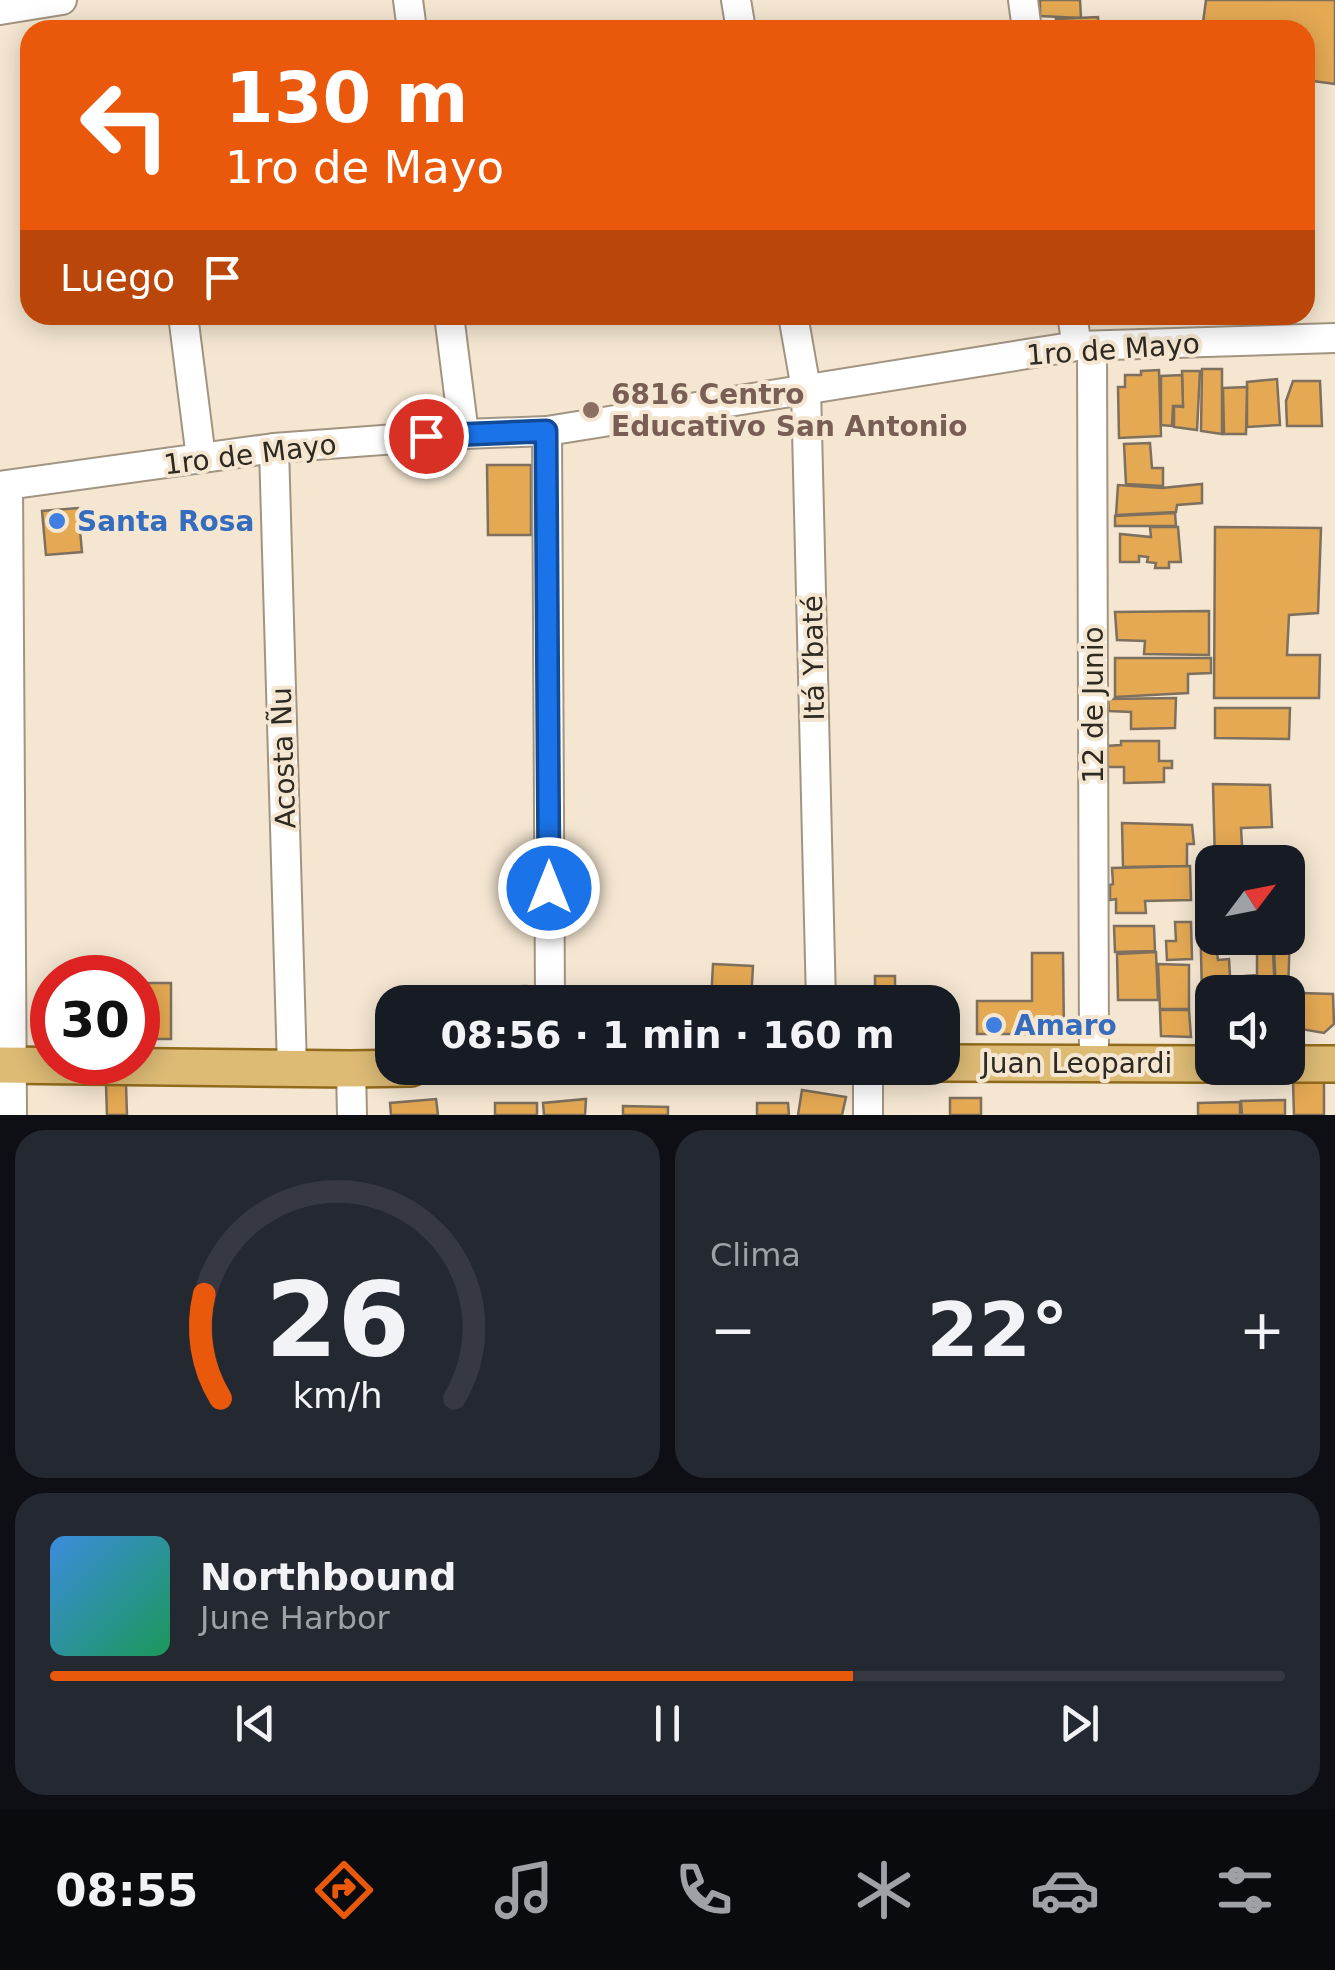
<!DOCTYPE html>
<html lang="es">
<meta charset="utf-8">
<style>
:root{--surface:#171b24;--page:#242831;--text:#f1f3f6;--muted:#9ea1a6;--line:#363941;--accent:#ea580c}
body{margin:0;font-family:"DejaVu Sans",sans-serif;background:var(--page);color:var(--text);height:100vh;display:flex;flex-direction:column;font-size:38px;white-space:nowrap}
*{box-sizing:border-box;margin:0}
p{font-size:32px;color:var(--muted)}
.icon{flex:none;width:55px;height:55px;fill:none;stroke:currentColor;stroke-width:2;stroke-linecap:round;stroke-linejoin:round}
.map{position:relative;height:1115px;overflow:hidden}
.details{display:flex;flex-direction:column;gap:15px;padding:15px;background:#0d0f14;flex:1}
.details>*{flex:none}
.top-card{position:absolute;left:20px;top:20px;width:1295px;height:305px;border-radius:30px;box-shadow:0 5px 25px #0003;background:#ea580c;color:#fff;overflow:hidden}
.needle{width:65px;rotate:58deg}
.buttons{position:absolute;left:1195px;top:845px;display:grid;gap:20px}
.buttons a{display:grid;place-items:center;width:110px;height:110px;border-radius:20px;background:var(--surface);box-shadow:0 5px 25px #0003;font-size:50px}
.speed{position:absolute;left:30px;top:955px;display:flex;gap:20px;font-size:50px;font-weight:700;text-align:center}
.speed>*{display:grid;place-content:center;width:130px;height:130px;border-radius:50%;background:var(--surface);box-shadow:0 5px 25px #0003;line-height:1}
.speed .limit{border:15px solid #d22;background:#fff;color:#111}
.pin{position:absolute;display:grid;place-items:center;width:85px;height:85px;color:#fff;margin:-42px;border:5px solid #fff;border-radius:50%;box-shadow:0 2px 10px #0007}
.me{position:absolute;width:110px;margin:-55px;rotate:0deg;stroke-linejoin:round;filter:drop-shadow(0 0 8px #0008)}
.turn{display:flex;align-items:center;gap:35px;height:210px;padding:0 40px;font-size:45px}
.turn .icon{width:130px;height:130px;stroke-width:2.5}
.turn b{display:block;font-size:70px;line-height:85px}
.then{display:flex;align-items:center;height:95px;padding:0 40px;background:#0003;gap:20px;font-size:38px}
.big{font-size:75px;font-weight:800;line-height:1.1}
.details .tile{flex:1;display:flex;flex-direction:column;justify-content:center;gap:15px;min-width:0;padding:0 35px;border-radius:30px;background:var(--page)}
.details .dial{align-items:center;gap:0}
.dial svg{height:260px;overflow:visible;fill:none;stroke:var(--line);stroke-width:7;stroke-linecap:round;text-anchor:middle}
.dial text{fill:var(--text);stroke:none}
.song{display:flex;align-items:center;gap:30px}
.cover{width:120px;height:120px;border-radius:15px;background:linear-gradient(135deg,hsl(210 70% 55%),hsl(150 70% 35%))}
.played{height:10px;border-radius:5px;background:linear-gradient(90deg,var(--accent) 65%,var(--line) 65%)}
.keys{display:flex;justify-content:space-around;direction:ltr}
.heat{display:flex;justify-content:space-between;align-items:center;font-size:55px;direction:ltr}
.details .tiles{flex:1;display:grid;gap:15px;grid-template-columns:1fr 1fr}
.tile:last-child{grid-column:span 2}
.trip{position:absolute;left:375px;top:985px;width:585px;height:100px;border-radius:30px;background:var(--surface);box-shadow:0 5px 25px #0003;font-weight:800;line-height:100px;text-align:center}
.dock{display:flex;height:160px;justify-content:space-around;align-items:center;background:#090b0e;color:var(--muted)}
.dock .icon{width:70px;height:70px}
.dock .on{color:var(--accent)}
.dock b{font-size:45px;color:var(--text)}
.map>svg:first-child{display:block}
.building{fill:#e5a953;stroke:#7e705e;stroke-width:2.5}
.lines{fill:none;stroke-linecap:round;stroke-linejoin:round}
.minor-casing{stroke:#a19481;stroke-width:32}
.major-casing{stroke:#916b1c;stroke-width:40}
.minor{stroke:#fff;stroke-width:28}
.major{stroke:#ddbb75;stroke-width:35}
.route-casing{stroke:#114b97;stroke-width:25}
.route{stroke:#1a73e8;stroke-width:18}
.education-dot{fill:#8d6e63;stroke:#f4e6d1;stroke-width:4}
.shop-dot{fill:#3f7fe0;stroke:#f4e6d1;stroke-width:4}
.labels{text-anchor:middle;stroke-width:8;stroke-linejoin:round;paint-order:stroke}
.street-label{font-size:28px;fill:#2e2921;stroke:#f4e6d1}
.education-label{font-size:28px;font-weight:bold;fill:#785e54;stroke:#f4e6d1;text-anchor:start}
.shop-label{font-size:28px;font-weight:bold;fill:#366cbe;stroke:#f4e6d1;text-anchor:start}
</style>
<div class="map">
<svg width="1335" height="1115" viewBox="0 0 1335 1115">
<rect width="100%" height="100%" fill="#f4e6d1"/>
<!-- building -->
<g class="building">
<polygon points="1040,0 1080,0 1081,18 1040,16"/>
<polygon points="1206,0 1335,0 1335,84 1305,80 1305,30 1202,30"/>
<polygon points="1098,17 1099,30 1055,30 1056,19"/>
<polygon points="1202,369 1222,369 1222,434 1201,431"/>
<polygon points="1159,370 1161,436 1119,438 1118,387 1125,387 1125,375 1141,375 1141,371"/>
<polygon points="1182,371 1200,371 1197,430 1174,427 1174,406 1183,407"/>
<polygon points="1182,375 1183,406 1173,406 1172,426 1161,425 1161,376"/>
<polygon points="1277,379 1280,425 1247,427 1247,382"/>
<polygon points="1293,381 1320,381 1322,426 1287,426 1286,401"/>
<polygon points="1247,387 1246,434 1224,434 1223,388"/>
<polygon points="1150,443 1152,468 1163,468 1163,486 1126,484 1124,444"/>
<polygon points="487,465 531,465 531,535 488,535"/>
<polygon points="1202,484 1202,503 1177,505 1176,512 1116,515 1118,485 1162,488"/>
<polygon points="78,508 82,552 46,555 42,511"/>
<polygon points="1175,513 1176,526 1115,526 1115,516"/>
<polygon points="1150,527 1178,527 1181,562 1169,562 1169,568 1155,568 1156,563 1147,562 1148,557 1139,556 1139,562 1120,562 1120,534 1151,537"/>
<polygon points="1215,527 1321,528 1318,613 1289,615 1287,655 1320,655 1319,698 1214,698"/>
<polygon points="1209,611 1209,655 1144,654 1145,641 1117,640 1115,612"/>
<polygon points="1115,658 1211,658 1211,673 1188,674 1188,693 1115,697"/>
<polygon points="1176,698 1175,728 1131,729 1131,712 1109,711 1108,699"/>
<polygon points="1215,708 1290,708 1289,739 1215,738"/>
<polygon points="1121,741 1159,741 1159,761 1172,761 1172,768 1164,768 1164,782 1124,783 1124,767 1107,767 1106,746 1121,745"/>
<polygon points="1213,784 1270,785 1272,827 1241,828 1243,862 1215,862"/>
<polygon points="1122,823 1192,825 1194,844 1187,844 1187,866 1123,867"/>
<polygon points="1190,866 1191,900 1145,901 1146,913 1116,913 1116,899 1110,900 1110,885 1113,884 1112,868"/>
<polygon points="1212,910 1212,938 1215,938 1218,960 1229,959 1231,992 1212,992 1212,996 1202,996 1200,911"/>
<polygon points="1175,922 1191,922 1192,959 1167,960 1166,941 1176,941"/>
<polygon points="1114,926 1154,926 1155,951 1115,952"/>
<polygon points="1288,931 1290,931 1288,993 1276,992 1274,951 1257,952 1256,938 1288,938"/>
<polygon points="1156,952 1158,1000 1118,1000 1117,954"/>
<polygon points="1273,952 1275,992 1245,992 1245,976 1257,975 1257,954"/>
<polygon points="1032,953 1063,953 1064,1034 977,1034 977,1001 1032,1001"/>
<polygon points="713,964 753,966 751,1002 711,1002"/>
<polygon points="1158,964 1189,965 1189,1009 1160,1009"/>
<polygon points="875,976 895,976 895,1002 850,1002 850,987 875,988"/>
<rect x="138" y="983" width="33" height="56"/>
<polygon points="526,986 526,1002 480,1002 480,987"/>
<polygon points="52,992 52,1041 43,1041 39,993"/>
<polygon points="1288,993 1301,993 1301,1029 1288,1028"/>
<polygon points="1301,993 1333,994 1334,1024 1324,1033 1301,1029"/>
<polygon points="1160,1010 1189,1010 1191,1037 1161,1036"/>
<polygon points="1324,1081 1324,1115 1294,1115 1293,1082"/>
<polygon points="106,1084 126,1084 127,1115 107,1115"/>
<polygon points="802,1090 846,1097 842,1115 798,1115"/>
<rect x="950" y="1098" width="31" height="17"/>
<polygon points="436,1099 438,1115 391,1115 390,1103"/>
<polygon points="586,1099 585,1115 544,1115 543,1103"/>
<polygon points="1285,1100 1285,1115 1242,1115 1241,1101"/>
<polygon points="1240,1102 1240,1115 1198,1115 1198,1103"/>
<rect x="495" y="1103" width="42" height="12"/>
<polygon points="757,1103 788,1103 789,1115 757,1115"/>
<polygon points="623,1106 668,1107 668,1115 623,1115"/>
</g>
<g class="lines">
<defs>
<g id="minor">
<polyline points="408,0 412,30"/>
<polyline points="736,0 741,30"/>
<polyline points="1023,0 1027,30"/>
<polyline points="0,10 62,0"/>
<polyline points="183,315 201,458"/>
<polyline points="449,315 464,434"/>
<polyline points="793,315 806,389 821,1002"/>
<polyline points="1072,315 1077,346"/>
<polyline points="1092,346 1094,1064"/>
<polyline points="547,431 550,1002"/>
<polyline points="274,448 292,1068"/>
<polyline points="8,485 12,1115"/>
<polyline points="0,486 274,448 464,434 547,431 1077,346 1335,338"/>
<polyline points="351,1069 352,1115"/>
<polyline points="868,1115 868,1068"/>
</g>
<g id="major">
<polyline points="942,1063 1212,1064"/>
<polyline points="1288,1064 1335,1064"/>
<polyline points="0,1065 351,1069 411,1068"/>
</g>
</defs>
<!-- minor casing -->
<use href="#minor" class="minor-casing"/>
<!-- major casing -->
<use href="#major" class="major-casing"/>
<!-- minor -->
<use href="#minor" class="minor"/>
<!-- major -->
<use href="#major" class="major"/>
</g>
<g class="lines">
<defs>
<polyline id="route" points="426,436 546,431 549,888"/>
</defs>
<!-- route casing -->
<use href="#route" class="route-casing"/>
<!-- route -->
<use href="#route" class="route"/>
</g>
<!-- markers -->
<circle class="education-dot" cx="591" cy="410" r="10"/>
<g class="shop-dot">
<circle cx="57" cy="521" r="10"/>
<circle cx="994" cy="1025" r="10"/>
</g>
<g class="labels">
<!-- street labels -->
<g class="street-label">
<text transform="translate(1113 349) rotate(-4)" y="10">1ro de Mayo</text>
<text transform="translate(250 454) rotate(-7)" y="10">1ro de Mayo</text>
<text transform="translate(813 658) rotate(-91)" y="10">Itá Ybaté</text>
<text transform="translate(1093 705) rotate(-90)" y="10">12 de Junio</text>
<text transform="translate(283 758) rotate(-92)" y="10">Acosta Ñu</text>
<text x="1077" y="1073">Juan Leopardi</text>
</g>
<!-- education labels -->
<g class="education-label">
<text x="611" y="404">6816 Centro<tspan x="611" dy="32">Educativo San Antonio</tspan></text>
</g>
<!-- shop labels -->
<g class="shop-label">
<text x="77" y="531">Santa Rosa</text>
<text x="1014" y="1035">Amaro</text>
</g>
</g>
</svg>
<div class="buttons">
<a><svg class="needle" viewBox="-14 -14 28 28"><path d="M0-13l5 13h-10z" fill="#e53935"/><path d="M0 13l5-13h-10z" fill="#9ea1a6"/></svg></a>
<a><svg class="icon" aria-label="sound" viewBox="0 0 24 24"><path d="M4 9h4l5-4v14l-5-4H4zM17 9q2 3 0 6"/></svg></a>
</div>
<div class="speed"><div class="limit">30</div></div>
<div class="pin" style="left:426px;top:436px;background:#d93025"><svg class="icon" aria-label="arrive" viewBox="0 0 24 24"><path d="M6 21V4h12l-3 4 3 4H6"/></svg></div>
<svg class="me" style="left:549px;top:888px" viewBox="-20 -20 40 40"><circle r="17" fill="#1a73e8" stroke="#fff" stroke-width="3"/><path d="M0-11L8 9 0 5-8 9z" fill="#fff"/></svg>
<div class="trip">08:56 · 1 min · 160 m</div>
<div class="top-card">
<div class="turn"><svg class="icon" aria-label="left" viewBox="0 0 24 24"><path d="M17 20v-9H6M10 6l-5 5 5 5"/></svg><div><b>130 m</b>1ro de Mayo</div></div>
<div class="then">Luego<svg class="icon" aria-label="arrive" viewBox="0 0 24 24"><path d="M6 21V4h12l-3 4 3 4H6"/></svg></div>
</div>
</div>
<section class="details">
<div class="tiles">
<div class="tile dial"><svg viewBox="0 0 100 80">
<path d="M14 69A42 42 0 1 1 86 69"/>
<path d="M14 69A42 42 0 0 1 9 37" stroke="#ea580c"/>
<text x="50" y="56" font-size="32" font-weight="700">26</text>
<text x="50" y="72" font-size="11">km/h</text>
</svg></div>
<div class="tile"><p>Clima</p>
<div class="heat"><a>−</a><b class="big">22°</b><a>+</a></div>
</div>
<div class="tile">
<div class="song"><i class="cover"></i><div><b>Northbound</b><p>June Harbor</p></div></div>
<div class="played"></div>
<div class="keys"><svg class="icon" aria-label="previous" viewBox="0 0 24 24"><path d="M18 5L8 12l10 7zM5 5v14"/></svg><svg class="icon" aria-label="pause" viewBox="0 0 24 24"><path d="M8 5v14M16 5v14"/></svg><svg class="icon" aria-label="next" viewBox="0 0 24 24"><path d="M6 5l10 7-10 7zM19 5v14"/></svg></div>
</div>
</div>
</section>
<nav class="dock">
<b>08:55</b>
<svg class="icon on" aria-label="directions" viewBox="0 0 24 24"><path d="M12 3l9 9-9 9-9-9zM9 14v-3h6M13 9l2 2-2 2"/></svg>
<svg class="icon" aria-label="music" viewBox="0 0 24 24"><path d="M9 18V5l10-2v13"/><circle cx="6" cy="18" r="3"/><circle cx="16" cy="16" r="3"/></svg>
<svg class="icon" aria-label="phone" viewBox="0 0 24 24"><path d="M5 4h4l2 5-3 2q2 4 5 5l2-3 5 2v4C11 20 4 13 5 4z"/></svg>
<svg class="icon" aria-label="climate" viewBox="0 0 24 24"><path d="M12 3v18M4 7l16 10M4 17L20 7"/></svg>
<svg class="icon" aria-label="car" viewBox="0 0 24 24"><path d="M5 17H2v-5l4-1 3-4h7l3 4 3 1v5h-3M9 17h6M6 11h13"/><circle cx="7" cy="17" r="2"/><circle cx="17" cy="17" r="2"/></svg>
<svg class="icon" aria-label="filters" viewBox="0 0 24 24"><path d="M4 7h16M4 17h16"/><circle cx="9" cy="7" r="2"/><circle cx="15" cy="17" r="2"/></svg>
</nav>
